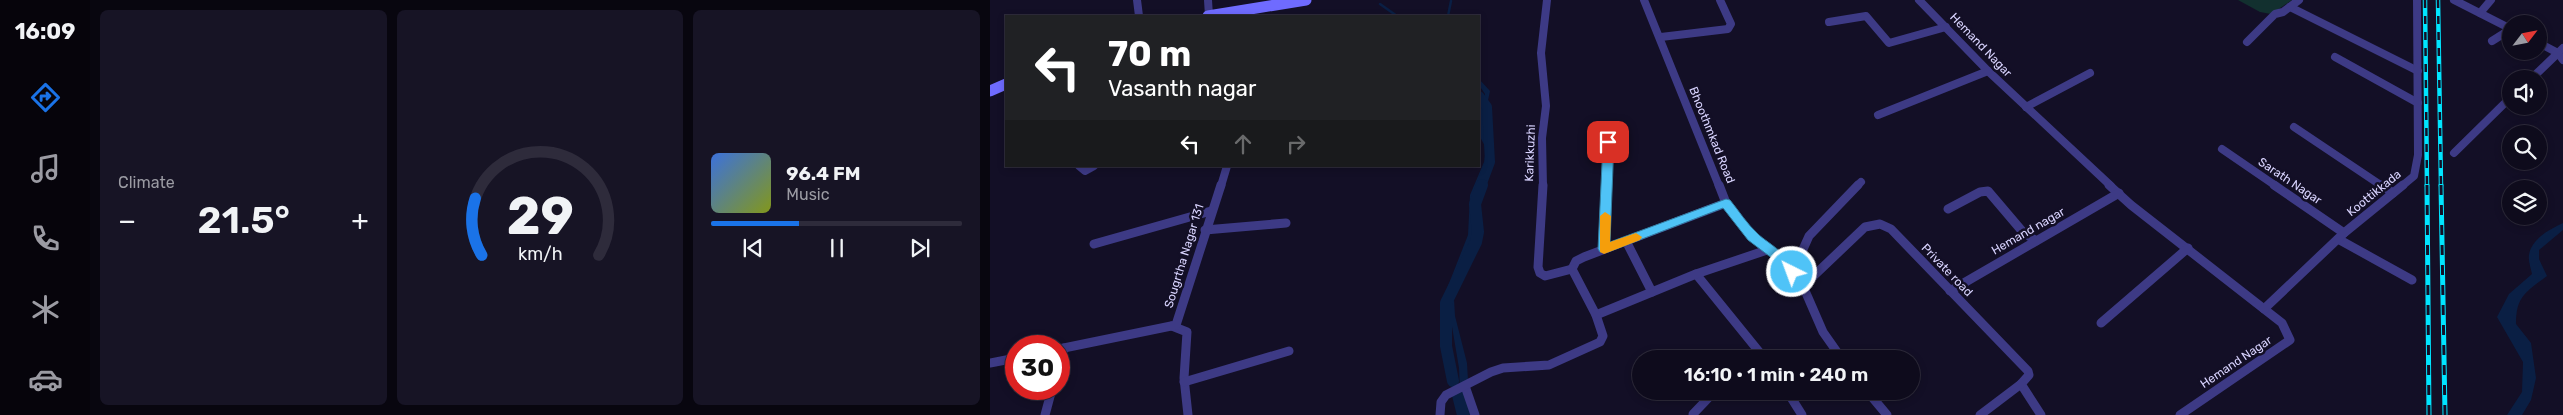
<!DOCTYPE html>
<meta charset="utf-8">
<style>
:root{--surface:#0e0b1c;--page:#171425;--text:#f1f3f6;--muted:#9b9ba3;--line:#2e2b3b;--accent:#1a73e8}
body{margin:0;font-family:Rubik,sans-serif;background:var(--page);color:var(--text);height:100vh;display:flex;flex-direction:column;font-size:19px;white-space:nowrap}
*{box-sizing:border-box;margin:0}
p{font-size:16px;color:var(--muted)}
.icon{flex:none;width:28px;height:28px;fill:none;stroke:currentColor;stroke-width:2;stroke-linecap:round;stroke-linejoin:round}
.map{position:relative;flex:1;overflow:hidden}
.sheet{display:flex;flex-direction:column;gap:10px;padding:10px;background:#08060f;width:900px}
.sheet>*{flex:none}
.banner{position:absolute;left:15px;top:15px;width:475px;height:152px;border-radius:0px;box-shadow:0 2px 8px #0003,0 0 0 1px var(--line);background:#202124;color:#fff;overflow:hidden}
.needle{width:32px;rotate:58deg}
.tools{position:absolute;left:1512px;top:15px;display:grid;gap:10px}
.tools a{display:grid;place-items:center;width:45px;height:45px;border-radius:50%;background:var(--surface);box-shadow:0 2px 8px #0003,0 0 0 1px var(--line);font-size:25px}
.speed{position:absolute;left:15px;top:335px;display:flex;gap:10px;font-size:25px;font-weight:700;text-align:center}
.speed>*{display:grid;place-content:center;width:65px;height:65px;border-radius:50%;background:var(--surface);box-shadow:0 2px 8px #0003,0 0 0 1px var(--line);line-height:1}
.speed .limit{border:8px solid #d22;background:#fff;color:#111}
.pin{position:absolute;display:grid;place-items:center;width:42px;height:42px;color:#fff;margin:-21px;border-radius:10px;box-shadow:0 2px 8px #0006}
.me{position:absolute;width:55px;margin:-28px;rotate:318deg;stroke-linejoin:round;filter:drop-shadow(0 0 4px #0008)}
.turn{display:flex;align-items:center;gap:18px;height:105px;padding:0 20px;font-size:22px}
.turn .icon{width:65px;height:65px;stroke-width:2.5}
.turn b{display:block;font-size:35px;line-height:42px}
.lanes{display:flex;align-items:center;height:48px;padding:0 20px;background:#0003;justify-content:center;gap:25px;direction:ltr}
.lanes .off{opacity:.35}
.big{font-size:38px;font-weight:600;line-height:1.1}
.sheet .card{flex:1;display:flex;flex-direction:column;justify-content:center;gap:8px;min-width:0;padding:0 18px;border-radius:8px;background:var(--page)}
.sheet .dial{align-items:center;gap:0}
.dial svg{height:130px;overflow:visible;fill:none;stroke:var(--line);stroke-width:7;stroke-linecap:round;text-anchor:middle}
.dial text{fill:var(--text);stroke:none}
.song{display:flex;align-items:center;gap:15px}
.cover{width:60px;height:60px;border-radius:8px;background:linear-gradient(135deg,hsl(220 70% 55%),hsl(70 70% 35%))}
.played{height:5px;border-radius:2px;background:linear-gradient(90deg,var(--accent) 35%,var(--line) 35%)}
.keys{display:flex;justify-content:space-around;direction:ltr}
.heat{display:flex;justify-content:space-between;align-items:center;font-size:28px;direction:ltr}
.sheet .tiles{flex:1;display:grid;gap:10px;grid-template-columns:repeat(3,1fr)}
.trip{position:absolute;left:642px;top:350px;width:288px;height:50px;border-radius:25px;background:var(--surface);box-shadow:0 2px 8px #0003,0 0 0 1px var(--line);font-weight:600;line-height:50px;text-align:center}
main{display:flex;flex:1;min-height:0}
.tab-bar{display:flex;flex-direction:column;width:90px;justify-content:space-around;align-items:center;background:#06040b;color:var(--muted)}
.tab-bar .icon{width:35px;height:35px}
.tab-bar .on{color:var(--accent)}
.tab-bar b{font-size:22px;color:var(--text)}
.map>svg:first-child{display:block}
.green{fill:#12302f}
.water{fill:#0a1f44}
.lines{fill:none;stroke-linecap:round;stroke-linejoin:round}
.stream{stroke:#0a1f44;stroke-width:2.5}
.canal-far1{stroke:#0a1f44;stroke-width:10}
.canal{stroke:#0a1f44;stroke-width:12}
.street-far1{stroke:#3d3a85;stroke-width:8}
.street{stroke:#3d3a85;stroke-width:9}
.secondary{stroke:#6f6bff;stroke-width:11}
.rail-far1-casing{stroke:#00e5ff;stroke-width:4.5}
.rail-casing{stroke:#00e5ff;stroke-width:5}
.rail-far1{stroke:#130f26;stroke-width:2.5;stroke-dasharray:8;stroke-linecap:butt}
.rail{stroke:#130f26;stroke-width:3;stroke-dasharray:10;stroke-linecap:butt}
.route{fill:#4fc3f7;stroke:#337fa1}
.slow{fill:#f59e0b}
.labels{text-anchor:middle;stroke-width:5;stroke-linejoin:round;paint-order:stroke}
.street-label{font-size:12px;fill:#d9d4ff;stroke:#130f26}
</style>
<main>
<nav class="tab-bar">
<b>16:09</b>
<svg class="icon on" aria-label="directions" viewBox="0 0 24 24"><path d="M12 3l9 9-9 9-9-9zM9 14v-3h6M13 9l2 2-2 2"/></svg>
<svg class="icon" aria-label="music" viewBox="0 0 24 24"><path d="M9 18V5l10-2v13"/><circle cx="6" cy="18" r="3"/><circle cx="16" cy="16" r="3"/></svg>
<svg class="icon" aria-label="phone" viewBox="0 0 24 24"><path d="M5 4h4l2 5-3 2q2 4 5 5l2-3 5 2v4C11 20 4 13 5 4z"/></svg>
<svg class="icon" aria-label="climate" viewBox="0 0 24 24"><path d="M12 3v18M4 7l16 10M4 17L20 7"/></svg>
<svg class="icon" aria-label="car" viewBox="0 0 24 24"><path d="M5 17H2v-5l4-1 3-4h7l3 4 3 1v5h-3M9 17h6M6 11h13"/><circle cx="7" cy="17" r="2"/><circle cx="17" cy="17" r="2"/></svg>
</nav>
<section class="sheet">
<div class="tiles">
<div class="card"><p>Climate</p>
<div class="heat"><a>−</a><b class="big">21.5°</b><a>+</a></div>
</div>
<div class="card dial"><svg viewBox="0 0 100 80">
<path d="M14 69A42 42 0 1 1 86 69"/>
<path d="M14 69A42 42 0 0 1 10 34" stroke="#1a73e8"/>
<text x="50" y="56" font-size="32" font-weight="700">29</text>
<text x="50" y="72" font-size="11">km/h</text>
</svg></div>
<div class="card">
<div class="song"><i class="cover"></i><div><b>96.4 FM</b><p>Music</p></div></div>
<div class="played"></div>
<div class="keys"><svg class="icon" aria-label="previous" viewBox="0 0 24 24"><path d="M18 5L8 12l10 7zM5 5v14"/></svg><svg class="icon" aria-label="pause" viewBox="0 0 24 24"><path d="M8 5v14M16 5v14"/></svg><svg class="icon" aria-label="next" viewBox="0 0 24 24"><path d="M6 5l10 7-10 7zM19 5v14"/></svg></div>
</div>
</div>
</section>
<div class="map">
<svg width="1573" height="415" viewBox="0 0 1573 415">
<rect width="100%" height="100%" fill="#130f26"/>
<!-- green -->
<polygon class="green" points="1248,0 1302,0 1281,14 1270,12"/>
<!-- water -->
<g class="water">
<polygon points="489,79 500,91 493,124 503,155 489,192 486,233 466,284 464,299 465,316 477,363 480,415 471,415 469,368 456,291 478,235 480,195 494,162 496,148 489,135 489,113 495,94 489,85"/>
<path d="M1573,223V230L1549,250V259L1557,276C1536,292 1526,296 1526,324L1541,343L1546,378L1541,400L1532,415H1517L1532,392L1533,362L1507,317L1519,294L1542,274C1541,269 1538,260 1539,255C1541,239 1560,229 1573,223Z"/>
</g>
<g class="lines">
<!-- stream -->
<g class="stream">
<polyline points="390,4 407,16"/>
<polyline points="458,16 461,1"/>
</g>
<!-- canal-far1 -->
<polyline class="canal-far1" points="489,96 497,107 500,162 491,186"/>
<!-- canal -->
<g class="canal">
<polyline points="463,381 456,346 456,303 486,242 488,232 485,204 492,185"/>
<polyline points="468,395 473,415"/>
</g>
<!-- street-far1 -->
<g class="street-far1">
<polyline points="147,0 149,16"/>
<polyline points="218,0 219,16"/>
<polyline points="654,0 729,186"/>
<polyline points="929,0 998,71 1121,186"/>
<polyline points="1464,0 1521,29"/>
<polyline points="1300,7 1428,71"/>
<polyline points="1490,13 1501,0"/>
<polyline points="839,22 876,16 899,43 956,27"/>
<polyline points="671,37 738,29 741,24 730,0"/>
<polyline points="1502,41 1521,29"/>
<polyline points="1257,42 1285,14 1293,12 1309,0"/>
<polyline points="1573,48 1568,53 1573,60"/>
<polyline points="1345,57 1428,103"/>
<polyline points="1541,79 1568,53 1549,43"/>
<polyline points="1036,107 1100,73"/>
<polyline points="888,115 998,71"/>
<polyline points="1304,127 1392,186"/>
<polyline points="1232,149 1286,186"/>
<polyline points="1464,153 1521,97"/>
<polyline points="89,166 95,171 104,166"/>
<polyline points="231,186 237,166"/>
<polyline points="553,186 552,138 556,106 551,53 557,0"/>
<polyline points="616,186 618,142"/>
<polyline points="867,186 871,182"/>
<polyline points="1412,186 1424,176 1428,155 1427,0"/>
</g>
<!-- street -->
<g class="street">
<polyline points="553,185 548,267 550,273 555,276 582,269"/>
<polyline points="729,185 736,203 763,237 791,258 813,286 833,332 852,359"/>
<polyline points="1119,185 1141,205 1292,323 1300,340 1190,415"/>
<polyline points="1284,185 1354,233"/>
<polyline points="1391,185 1403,193"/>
<polyline points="958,209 990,192 998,191 1032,231 1046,241"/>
<polyline points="215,230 296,223"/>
<polyline points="1348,239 1422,280"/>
<polyline points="636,241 662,292"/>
<polyline points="104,244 221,211"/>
<polyline points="614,249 616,185"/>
<polyline points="582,269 586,261 594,257 736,203"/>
<polyline points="706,274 775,359"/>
<polyline points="813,285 810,256 819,236 868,185"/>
<polyline points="813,286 875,227 890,224 901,229 1038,371 1039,375 1031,384 1051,415"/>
<polyline points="960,291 1129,193"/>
<polyline points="1274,309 1354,233 1413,185"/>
<polyline points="606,315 706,274 780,249"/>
<polyline points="1111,323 1198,248"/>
<polyline points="182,326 197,332 194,378 198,415"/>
<polyline points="69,349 186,325 231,185"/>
<polyline points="0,363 26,358"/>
<polyline points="69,365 74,348"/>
<polyline points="194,382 299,351"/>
<polyline points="475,386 485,415"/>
<polyline points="797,391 812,415"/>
<polyline points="877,391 897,415"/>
<polyline points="703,414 725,391"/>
<polyline points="55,415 62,389"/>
<polyline points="450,415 451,402 456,395 501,372 513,368 559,365 610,342 613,336 606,315 582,269"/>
<polyline points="990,415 1031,384"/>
</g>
<!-- secondary -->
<g class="secondary">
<polyline points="218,16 316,0"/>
<polyline points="0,91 16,84"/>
</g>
<defs>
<g id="rail-far1">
<polyline points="1435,0 1437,186"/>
<polyline points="1448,0 1451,186"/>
</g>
<g id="rail">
<polyline points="1437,185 1439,415"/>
<polyline points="1451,185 1455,415"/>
</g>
</defs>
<!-- rail-far1 casing -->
<use href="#rail-far1" class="rail-far1-casing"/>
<!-- rail casing -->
<use href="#rail" class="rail-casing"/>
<!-- rail-far1 -->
<use href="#rail-far1" class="rail-far1"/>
<!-- rail -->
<use href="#rail" class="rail"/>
</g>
<!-- route -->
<path class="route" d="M618,139L624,142L620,242L736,199L740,200C749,211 757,224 768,234C776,242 812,263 806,275H798L787,262L758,240L733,208L618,252H610L608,249L613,142Z"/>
<!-- slow -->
<polygon class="slow" points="615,212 621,216 620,242 646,233 652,237 650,240 614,254 610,252 610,216"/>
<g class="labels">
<!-- street labels -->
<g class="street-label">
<text transform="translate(991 45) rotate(46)" y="4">Hemand Nagar</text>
<text transform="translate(722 135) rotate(68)" y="4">Bhoothmkad Road</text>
<text transform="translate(540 153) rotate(-88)" y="4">Karikkuzhi</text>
<text transform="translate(1300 181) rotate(34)" y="4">Sarath Nagar</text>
<text transform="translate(1384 193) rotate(-39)" y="4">Koottikkada</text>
<text transform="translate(1038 231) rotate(-30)" y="4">Hemand nagar</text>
<text transform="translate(194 256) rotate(-73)" y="4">Sougrtha Nagar 131</text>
<text transform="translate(957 270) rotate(46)" y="4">Private road</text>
<text transform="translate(1246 362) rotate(-34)" y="4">Hemand Nagar</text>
</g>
</g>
</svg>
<div class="tools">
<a><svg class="needle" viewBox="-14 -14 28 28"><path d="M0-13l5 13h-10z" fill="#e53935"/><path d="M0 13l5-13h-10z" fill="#9b9ba3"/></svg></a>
<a><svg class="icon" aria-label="sound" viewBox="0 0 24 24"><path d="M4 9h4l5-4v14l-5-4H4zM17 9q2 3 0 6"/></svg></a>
<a><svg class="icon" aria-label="search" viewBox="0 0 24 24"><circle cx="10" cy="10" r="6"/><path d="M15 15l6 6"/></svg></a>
<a><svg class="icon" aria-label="layers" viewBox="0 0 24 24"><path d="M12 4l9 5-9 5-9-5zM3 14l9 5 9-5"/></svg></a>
</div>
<div class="speed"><div class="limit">30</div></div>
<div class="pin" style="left:618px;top:142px;background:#d93025"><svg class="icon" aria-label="arrive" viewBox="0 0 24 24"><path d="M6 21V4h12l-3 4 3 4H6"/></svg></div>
<svg class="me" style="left:802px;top:272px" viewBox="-20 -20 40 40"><circle r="17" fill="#4fc3f7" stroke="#fff" stroke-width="3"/><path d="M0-11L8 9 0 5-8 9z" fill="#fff"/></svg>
<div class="trip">16:10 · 1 min · 240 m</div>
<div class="banner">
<div class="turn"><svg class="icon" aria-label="left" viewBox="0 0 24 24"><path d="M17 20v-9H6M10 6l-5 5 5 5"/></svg><div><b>70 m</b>Vasanth nagar</div></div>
<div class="lanes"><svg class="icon" aria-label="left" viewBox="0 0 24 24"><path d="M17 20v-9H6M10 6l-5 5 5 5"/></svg><svg class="icon off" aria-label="ahead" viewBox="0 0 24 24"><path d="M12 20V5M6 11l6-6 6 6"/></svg><svg class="icon off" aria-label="right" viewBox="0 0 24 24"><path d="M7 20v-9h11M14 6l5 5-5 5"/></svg></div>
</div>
</div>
</main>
